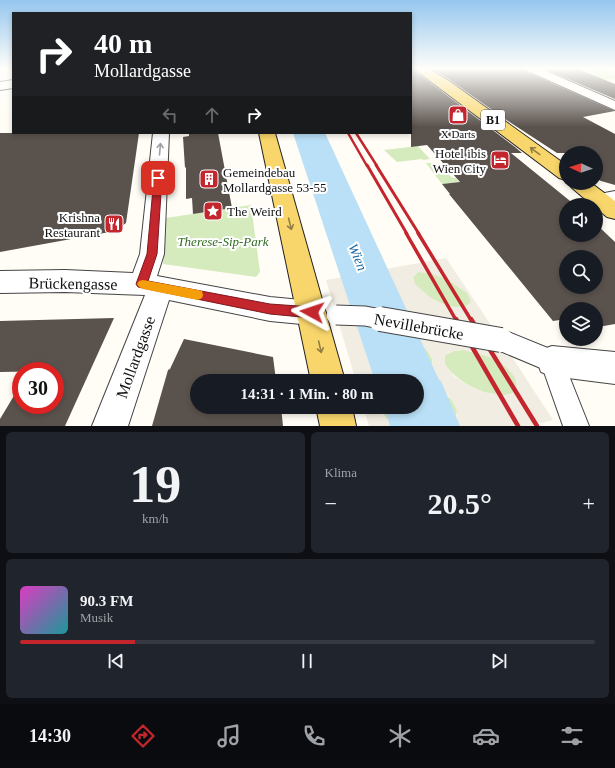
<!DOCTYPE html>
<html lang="de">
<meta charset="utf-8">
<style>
:root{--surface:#171b24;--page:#20242c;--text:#f1f3f6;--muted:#9ea1a6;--line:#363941;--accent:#c4262e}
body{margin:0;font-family:"Times New Roman",serif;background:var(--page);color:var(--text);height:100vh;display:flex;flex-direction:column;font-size:15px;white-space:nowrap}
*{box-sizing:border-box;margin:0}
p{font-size:13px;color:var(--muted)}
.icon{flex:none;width:22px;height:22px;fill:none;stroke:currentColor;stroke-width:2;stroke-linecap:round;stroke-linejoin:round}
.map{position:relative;height:426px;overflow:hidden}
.drawer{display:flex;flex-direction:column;gap:6px;padding:6px;background:#0d0f14;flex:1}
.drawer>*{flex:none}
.guide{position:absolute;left:12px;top:12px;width:400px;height:122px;border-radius:0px;box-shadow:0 2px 6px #0003;background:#202124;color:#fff;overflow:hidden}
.needle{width:26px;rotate:273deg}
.buttons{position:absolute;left:559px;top:146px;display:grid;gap:8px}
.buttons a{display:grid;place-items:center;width:44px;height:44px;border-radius:50%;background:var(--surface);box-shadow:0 2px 6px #0003;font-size:20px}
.speed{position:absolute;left:12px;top:362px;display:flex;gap:8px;font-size:20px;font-weight:700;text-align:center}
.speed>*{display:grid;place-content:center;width:52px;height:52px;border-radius:50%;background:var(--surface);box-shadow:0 2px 6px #0003;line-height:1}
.speed .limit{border:6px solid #d22;background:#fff;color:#111}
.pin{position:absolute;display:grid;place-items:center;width:34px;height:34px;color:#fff;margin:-17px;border-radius:8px;box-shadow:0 2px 6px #0006}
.me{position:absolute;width:44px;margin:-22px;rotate:275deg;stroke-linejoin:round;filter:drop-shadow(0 0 3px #0008)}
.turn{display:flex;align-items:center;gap:14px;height:84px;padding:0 16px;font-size:18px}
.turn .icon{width:52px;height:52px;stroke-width:2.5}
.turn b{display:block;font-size:28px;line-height:34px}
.lanes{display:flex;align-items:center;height:38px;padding:0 16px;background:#0003;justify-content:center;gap:20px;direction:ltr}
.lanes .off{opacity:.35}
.big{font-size:30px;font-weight:700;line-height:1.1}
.drawer .widget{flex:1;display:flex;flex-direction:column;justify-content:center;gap:6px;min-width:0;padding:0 14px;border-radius:6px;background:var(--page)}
.drawer .dial{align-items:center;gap:0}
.dial b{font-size:52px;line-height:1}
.song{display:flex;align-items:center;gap:12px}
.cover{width:48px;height:48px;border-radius:6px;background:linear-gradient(135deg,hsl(310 70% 55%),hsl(180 70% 35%))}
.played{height:4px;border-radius:2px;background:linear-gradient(90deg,var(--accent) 20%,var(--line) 20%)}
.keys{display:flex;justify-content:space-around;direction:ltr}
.heat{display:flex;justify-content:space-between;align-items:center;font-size:22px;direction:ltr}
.drawer .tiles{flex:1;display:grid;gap:6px;grid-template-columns:1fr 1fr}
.widget:last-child{grid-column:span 2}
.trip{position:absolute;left:190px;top:374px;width:234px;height:40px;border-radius:20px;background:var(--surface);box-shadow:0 2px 6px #0003;font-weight:700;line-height:40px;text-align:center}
.dock{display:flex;height:64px;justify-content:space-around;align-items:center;background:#090b0e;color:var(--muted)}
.dock .icon{width:28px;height:28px}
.dock .current{color:var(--accent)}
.dock b{font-size:18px;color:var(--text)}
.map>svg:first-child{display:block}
.green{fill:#d5ebbd}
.plaza{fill:#f1ede2;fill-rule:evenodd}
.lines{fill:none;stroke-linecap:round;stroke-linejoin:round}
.river{fill:#b9e0f7;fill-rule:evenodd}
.building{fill:#5a524d;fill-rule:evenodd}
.pedestrian-casing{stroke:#444;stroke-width:2}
.minor-casing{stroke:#444;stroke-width:2}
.tertiary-casing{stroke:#444;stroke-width:2}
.primary-casing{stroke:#222;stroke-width:2}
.pedestrian{fill:#fff;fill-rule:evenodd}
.minor{fill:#fff;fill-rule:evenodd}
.tertiary{fill:#fff;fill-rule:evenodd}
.primary{fill:#f9d66b;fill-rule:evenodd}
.rail-far3{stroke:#c4262e;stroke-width:2.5}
.rail-far2{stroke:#c4262e;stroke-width:3}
.rail-far1{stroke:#c4262e;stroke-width:3.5}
.rail{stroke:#c4262e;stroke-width:4.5}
.pedestrian-bridge-far1-casing{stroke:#444;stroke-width:21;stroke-linecap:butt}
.pedestrian-bridge-casing{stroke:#444;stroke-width:26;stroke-linecap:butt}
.pedestrian-bridge-far1{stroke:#fff;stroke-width:19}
.pedestrian-bridge{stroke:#fff;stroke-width:24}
.oneway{stroke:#a0a0a0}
.oneway2{stroke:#917d42}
.route{fill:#c4262e;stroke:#7f191e}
.slow{fill:#f59e0b}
.labels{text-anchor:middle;stroke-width:4;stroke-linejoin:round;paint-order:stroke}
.far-poi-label{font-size:11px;fill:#111;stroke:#fff}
.shield{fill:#fff;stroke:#585858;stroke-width:1}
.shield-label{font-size:12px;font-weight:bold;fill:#111}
.poi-label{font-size:13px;fill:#111;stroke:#fff;text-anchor:end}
.park-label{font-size:13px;font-style:italic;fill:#2f6b1f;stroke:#fff}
.water-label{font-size:14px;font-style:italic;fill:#1768a6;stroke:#fff}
.near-street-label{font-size:16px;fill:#111;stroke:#fff}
</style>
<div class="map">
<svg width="615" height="426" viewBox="0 0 615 426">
<rect width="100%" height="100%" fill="#fffdf5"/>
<!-- green -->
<g class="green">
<path d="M575,68H604L615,72V80L611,79L604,80L593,75H594L592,73H594C587,70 582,70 575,68Z"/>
<polygon points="418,146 430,159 423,160 422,159 397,162 384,150"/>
<polygon points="426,163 433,163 453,178 456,178 459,182 442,184"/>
<polygon points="251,205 260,272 256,277 163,264 166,218"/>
<path d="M418,272C433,271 470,284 471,302L466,307C452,311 413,295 413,277Z"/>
<path d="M385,333C399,334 414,339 425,348C432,355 438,368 425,372C410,377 375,367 367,352C365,347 367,342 368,337L372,335Z"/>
<path d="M463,350C481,351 523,366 516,391C497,405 455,382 445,364V355L454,351Z"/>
<path d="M417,386C437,389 471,400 451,425C446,426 398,426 393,425C386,421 383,415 382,407H417Z"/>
</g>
<!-- plaza -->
<g class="plaza">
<path d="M446,258L501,340L553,420L530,426H450L456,419L457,410L449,396L443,393L417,386V381H356L326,280ZM418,272L433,274L448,280L467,293L471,302L467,307L458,308L441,303L431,298L415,284L413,277ZM378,333L400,335L422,345L432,357L433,363L431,368L426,372L419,373L404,372L381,364L367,352L366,347L368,337ZM463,350L490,357L504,365L514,376L517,382L516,391L512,394L504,395L484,392L466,384L454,376L445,364V355L454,351Z"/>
<polygon points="363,407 382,407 383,415 395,426 369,426"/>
</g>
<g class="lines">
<!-- river -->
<polygon class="river" points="293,133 325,133 439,380 441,381 460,426 390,426 384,407 417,407 417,381 375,381"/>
</g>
<!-- building -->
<g class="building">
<path d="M411,68L515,147L522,153H511L575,205H566V235H596V224L615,242V324L598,327L596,325V309H566V319L553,321L449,194H450L442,184L460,182L427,145L411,147ZM566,257H596V287H566Z"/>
<polygon points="430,68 523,68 525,71 615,111 583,117 615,134 615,185 601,181 596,178 596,153 557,153 505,119 450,80"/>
<polygon points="542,68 575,68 615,84 615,99"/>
<polygon points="0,133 139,133 126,223 115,231 0,252"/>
<polygon points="189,133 218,133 232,208 193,214 192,198 186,199 186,167 185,168 183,137 189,136"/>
<polygon points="114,318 65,426 0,426 0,419 21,384 21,405 55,405 55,371 0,372 0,321"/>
<polygon points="184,339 273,357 276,380 278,381 197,381 197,407 281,407 283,426 152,426 168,370 170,369"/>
</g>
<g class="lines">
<defs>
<polygon id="pedestrian" points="501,329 560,353 589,426 563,426 543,369 493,348 490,340 493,332"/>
<g id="minor">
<polygon points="524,68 539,68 615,101 615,110 526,70"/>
<polygon points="153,133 169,133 164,254 157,276 270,297 312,301 322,304 326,313 322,322 312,325 270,321 169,300 128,426 92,426 145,295 65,292 0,293 0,271 65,270 133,273 140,254"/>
<polygon points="615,191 615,203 601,207 594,205 591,200 594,195"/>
<polygon points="552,346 615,352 615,384 552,376 541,372 537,361 541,350"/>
</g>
<polygon id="tertiary" points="13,80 13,88 0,90 0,82"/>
<g id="primary">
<polygon points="413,68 427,68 449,81 566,165 566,180 559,178"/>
<polygon points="259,133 275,133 345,381 311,381"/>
<polygon points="568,183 591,183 615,201 615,219 607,217 596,208 596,205 592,205 571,187"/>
<polygon points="316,407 352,407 356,426 320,426"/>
</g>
</defs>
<!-- pedestrian casing -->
<use href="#pedestrian" class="pedestrian-casing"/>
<!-- minor casing -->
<use href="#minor" class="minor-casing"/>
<!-- tertiary casing -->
<use href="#tertiary" class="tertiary-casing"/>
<!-- primary casing -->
<use href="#primary" class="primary-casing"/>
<!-- pedestrian -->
<use href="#pedestrian" class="pedestrian"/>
<!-- minor -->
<use href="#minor" class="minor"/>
<!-- tertiary -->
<use href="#tertiary" class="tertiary"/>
<!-- primary -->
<use href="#primary" class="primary"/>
<!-- rail-far3 -->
<g class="rail-far3">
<polyline points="348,133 367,166"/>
<polyline points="356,133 377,166"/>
</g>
<!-- rail-far2 -->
<g class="rail-far2">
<polyline points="367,165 407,234"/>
<polyline points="376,165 419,234"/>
</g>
<!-- rail-far1 -->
<g class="rail-far1">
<polyline points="406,233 456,320"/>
<polyline points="418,233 471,320"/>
</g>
<!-- rail -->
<g class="rail">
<polyline points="456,319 518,426"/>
<polyline points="471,319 537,426"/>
</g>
<defs>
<polyline id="pedestrian-bridge-far1" points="336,315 365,316 386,320"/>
<polyline id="pedestrian-bridge" points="380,319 501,340"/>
</defs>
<!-- pedestrian-bridge-far1 casing -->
<use href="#pedestrian-bridge-far1" class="pedestrian-bridge-far1-casing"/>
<!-- pedestrian-bridge casing -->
<use href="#pedestrian-bridge" class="pedestrian-bridge-casing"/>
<!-- pedestrian-bridge-far1 -->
<use href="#pedestrian-bridge-far1" class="pedestrian-bridge-far1"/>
<!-- pedestrian-bridge -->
<use href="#pedestrian-bridge" class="pedestrian-bridge"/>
</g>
<!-- one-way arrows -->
<defs><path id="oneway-shaft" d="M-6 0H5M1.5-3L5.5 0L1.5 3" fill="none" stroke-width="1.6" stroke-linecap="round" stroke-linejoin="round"/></defs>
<use class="oneway" href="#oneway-shaft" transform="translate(160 149) rotate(-85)"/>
<g class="oneway2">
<use href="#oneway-shaft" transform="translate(535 151) rotate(-144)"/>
<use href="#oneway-shaft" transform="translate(290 224) rotate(76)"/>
<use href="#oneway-shaft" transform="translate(320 347) rotate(77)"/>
</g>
<!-- sky -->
<linearGradient id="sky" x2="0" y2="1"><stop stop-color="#95c6ee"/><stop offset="0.54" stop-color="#fffefa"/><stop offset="1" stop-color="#fffefa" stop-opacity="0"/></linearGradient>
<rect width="615" height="127" fill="url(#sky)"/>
<!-- route -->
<polygon class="route" points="158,176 162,178 157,254 148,281 270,304 312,307 316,309 318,312 316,316 312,318 270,314 138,287 136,284 147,254 154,178"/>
<!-- slow -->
<polygon class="slow" points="143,280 198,290 202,291 203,295 202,298 198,300 143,289 139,287 137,284 139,281"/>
<!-- icons -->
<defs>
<symbol id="shop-square" viewBox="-11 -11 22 22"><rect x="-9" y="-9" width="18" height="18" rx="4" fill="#c4262e" stroke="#fff"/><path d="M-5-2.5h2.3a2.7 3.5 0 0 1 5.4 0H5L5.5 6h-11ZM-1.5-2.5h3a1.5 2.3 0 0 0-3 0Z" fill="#fff"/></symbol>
<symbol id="hotel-square" viewBox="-11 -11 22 22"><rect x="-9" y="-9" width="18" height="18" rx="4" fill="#c4262e" stroke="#fff"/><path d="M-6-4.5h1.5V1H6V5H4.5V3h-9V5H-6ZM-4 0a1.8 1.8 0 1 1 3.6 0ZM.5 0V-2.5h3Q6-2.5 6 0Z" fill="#fff"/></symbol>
<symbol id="building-square" viewBox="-11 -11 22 22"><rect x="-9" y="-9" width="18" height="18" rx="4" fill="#c4262e" stroke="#fff"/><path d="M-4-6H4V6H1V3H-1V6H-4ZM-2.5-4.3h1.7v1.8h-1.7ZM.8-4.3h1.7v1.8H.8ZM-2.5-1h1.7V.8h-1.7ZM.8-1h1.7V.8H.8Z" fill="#fff"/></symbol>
<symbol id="sight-square" viewBox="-11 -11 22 22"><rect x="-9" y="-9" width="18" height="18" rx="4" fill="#c4262e" stroke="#fff"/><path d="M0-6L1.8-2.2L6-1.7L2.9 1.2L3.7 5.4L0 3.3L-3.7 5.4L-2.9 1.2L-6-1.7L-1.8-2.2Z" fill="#fff"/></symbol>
<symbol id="restaurant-square" viewBox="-11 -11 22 22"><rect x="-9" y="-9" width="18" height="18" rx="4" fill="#c4262e" stroke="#fff"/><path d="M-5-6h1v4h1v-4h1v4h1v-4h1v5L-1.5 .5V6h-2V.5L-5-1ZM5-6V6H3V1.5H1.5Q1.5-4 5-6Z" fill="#fff"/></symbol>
</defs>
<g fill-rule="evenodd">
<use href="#shop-square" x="447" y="104" width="22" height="22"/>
<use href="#hotel-square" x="489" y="149" width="22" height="22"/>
<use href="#building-square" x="198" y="168" width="22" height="22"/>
<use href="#sight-square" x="202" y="200" width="22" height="22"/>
<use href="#restaurant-square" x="103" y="213" width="22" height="22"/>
</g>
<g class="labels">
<!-- far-poi labels -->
<g class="far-poi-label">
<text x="458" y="138">X Darts</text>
</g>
<!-- shield labels -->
<rect class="shield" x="481" y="110" width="24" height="20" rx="3"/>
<g class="shield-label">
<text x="493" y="124">B1</text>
</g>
<!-- poi labels -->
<g class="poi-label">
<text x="486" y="158">Hotel ibis<tspan x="486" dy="15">Wien City</tspan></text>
<text x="223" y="177" text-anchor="start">Gemeindebau<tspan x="223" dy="15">Mollardgasse 53-55</tspan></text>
<text x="227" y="216" text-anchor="start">The Weird</text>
<text x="100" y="222">Krishna<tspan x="100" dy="15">Restaurant</tspan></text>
</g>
<!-- park labels -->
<g class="park-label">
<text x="223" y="246">Therese-Sip-Park</text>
</g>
<!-- water labels -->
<g class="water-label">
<text transform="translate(358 257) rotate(68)" y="5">Wien</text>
</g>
<!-- near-street labels -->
<g class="near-street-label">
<text transform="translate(73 283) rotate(1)" y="6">Brückengasse</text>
<text transform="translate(419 326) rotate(10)" y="6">Nevillebrücke</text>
<text transform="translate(135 357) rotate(-70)" y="6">Mollardgasse</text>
</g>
</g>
</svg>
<div class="buttons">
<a><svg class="needle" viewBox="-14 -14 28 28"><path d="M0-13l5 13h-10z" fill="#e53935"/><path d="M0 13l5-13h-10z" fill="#9ea1a6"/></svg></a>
<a><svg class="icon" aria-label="sound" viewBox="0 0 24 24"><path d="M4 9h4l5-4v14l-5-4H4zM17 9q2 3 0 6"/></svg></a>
<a><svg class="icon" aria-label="search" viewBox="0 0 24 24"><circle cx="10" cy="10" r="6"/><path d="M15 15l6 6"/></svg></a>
<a><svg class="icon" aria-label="layers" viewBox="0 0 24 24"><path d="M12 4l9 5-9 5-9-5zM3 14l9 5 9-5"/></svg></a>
</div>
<div class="speed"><div class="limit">30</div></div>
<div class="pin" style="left:158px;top:178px;background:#d93025"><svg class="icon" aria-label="arrive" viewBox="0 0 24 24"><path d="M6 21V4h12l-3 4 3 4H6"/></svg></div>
<svg class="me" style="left:312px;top:312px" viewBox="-20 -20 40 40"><path d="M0-17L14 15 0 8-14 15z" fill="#c4262e" stroke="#fff" stroke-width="4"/></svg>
<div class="trip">14:31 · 1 Min. · 80 m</div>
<div class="guide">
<div class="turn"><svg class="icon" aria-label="right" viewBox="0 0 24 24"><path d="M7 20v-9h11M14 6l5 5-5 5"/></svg><div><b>40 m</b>Mollardgasse</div></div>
<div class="lanes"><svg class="icon off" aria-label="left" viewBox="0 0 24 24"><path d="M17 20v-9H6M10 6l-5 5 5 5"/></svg><svg class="icon off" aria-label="ahead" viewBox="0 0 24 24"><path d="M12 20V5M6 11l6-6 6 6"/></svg><svg class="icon" aria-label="right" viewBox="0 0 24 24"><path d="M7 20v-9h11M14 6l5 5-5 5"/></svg></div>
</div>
</div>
<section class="drawer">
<div class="tiles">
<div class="widget dial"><b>19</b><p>km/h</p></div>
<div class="widget"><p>Klima</p>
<div class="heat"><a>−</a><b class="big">20.5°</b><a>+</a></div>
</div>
<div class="widget">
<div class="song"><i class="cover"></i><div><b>90.3 FM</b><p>Musik</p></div></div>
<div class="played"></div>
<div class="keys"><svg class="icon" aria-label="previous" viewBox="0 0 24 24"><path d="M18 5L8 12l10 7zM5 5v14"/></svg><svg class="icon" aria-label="pause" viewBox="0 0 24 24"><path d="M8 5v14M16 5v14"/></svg><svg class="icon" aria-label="next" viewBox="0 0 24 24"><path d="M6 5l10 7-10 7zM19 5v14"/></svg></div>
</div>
</div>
</section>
<nav class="dock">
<b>14:30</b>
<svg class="icon current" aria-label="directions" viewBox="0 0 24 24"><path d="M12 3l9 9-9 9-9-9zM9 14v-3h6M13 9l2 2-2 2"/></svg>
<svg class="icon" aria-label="music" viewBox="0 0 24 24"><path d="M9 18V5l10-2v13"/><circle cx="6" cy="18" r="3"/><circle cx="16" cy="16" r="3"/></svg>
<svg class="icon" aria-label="phone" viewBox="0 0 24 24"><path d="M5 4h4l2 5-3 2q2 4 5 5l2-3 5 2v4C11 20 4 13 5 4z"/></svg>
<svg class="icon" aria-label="climate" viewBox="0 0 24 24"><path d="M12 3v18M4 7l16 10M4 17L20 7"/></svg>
<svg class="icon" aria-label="car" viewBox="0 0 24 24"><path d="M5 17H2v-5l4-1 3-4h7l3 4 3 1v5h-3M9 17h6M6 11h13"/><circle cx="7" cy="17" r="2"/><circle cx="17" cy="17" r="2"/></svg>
<svg class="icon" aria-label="filters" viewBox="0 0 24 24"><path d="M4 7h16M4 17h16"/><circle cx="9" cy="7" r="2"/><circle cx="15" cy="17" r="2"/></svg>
</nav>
